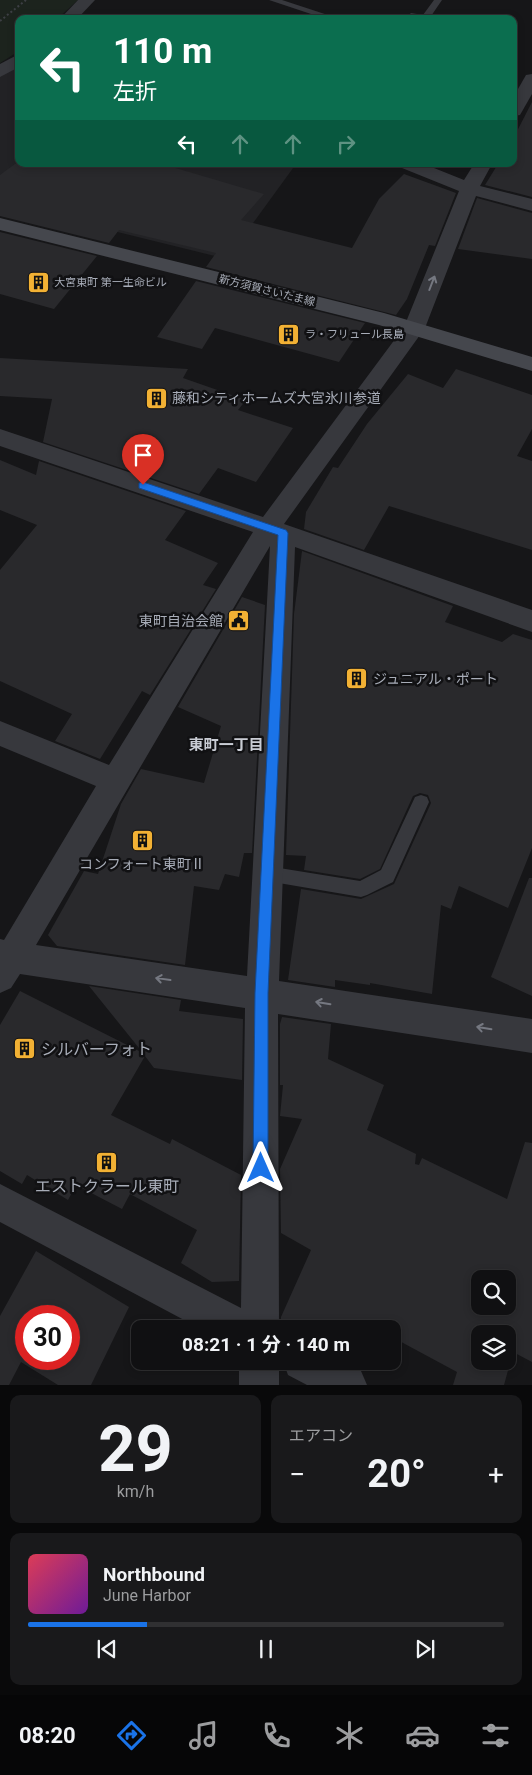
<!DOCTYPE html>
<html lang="ja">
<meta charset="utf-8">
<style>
:root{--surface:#101012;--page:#19191b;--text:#f1f3f6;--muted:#9c9d9f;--line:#303032;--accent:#1a73e8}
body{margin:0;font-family:Roboto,"Noto Sans JP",sans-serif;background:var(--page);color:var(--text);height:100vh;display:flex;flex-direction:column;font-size:19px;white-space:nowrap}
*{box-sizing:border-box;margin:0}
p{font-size:16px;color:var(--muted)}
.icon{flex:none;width:28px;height:28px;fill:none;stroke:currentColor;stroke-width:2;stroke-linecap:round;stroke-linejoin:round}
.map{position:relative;height:1385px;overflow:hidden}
.details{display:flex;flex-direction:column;gap:10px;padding:10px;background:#09090a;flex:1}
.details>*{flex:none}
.top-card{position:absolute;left:15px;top:15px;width:502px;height:152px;border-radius:10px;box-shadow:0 2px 8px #0003,0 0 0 1px var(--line);background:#0b6e4f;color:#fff;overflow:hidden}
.tools{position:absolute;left:471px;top:1270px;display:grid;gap:10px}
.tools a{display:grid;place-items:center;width:45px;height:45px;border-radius:10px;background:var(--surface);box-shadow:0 2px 8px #0003,0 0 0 1px var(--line);font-size:25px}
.speed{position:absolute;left:15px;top:1305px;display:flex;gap:10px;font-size:25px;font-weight:700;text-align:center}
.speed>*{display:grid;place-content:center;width:65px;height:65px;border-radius:50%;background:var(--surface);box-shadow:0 2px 8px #0003,0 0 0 1px var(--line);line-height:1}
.speed .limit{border:8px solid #d22;background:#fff;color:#111}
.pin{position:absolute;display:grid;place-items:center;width:42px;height:42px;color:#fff;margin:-51px -21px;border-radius:50% 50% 50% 0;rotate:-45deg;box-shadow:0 0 5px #0007}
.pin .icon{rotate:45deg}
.me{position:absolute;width:55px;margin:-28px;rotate:0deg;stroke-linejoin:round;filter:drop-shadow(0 0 4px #0008)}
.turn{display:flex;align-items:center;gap:18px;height:105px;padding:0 15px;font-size:22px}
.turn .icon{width:65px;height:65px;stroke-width:2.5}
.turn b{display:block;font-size:35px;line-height:42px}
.lanes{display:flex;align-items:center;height:48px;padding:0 15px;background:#0003;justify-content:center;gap:25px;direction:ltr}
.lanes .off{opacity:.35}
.big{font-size:38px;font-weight:700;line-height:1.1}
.details .tile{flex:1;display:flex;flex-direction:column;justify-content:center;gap:8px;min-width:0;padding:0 18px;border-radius:10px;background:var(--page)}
.details .dial{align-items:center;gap:0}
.dial b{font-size:65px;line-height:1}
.song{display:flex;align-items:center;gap:15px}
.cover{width:60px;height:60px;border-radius:8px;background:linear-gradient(135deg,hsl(350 70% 55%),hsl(280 70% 35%))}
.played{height:5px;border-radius:2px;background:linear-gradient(90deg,var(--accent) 25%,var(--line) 25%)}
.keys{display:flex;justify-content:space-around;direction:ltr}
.heat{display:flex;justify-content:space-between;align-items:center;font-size:28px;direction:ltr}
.details .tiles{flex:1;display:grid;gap:10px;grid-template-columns:1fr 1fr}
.tile:last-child{grid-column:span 2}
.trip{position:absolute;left:131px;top:1320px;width:270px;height:50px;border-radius:10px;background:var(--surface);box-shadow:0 2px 8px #0003,0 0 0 1px var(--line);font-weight:700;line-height:50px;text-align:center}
.tab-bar{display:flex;height:80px;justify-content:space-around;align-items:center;background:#060607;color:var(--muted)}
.tab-bar .icon{width:35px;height:35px}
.tab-bar .selected{color:var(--accent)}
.tab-bar b{font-size:22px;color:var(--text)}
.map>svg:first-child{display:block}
.built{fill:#222225}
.green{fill:#1c231d}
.building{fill:#29292c;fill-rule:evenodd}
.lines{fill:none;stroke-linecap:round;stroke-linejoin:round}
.path{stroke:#3d3f44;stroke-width:2;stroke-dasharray:2 2.5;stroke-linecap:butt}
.service{fill:#37383d;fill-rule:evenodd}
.minor{fill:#37383d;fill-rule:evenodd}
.secondary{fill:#45474d;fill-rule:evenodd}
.oneway{stroke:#757881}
.route{fill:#1a73e8;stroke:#114b97}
.labels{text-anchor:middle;stroke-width:5;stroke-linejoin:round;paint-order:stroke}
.far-poi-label{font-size:11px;fill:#a8adb8;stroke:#111113;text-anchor:start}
.far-street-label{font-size:11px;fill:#a8adb8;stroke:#111113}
.poi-label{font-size:14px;fill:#a8adb8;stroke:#111113;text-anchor:start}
.neighbourhood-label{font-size:15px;font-weight:bold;fill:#c9ccd4;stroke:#111113}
.near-poi-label{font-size:16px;fill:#a8adb8;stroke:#111113;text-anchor:start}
</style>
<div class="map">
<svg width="532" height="1385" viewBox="0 0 532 1385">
<rect width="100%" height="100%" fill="#161618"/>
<!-- built -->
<polygon class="built" points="19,64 19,164 296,164 227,259 0,203 0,75"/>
<!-- green -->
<polygon class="green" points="0,0 78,0 57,19 19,19 19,51 0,63"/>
<!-- building -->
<g class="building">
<polygon points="532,102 532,197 485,185 498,164 514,164 514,137"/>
<polygon points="15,164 162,164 264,194 241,220 352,248 379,199 404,174 456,193 435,246 429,245 407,299 396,315 206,267 216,253 119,230 109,243 0,216 0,175"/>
<polygon points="477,198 532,213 532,259 458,249"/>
<polygon points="0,232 97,256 54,309 0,294"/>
<polygon points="196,281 365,323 339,362 215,328 202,349 157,337"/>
<polygon points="0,358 188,369 183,378 246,400 238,410 293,428 256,482 218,468 199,494 43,442 52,399 0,396"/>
<polygon points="456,369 532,395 532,429 517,456 532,461 532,550 389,506 364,550 304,529 306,512 333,467 338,468 367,424 408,374 443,388"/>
<polygon points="0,460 36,475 39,461 186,511 165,540 218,563 203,585 216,589 150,695 142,691 100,759 55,741 72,714 0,681 0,570 37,525 0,510"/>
<polygon points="302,551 453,606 445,622 502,642 513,634 532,640 532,848 508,908 459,886 451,909 441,905 432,994 370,983 370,985 335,980 335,987 288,980 301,889 361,899 394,884 431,803 428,795 420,793 413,796 380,869 360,879 304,870 306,856 286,855 294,614"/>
<polygon points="242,597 265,605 252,853 244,853 239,877 225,874 219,890 194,886 185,965 57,946 48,935 84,871 98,874 121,804 141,769 204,783 221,726 178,707"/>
<polygon points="529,878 532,878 532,996 491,977"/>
<polygon points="89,986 181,1000 179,1011 243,1019 242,1080 154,1068 145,1056 111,1115 170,1144 172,1139 241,1175 239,1281 212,1282 181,1263 197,1230 130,1194 122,1209 76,1185 68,1200 27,1175 22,1184 0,1171 0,1025 20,991 143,1053"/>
<path d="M282,1017L331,1024L328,1059L384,1085L367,1130L416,1154L415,1164L419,1165L422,1158L507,1199L525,1142L532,1143V1362L513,1352L504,1385H453L457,1372L392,1337V1329H281V1317L311,1250L281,1233L280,1169L302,1119L280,1116L283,1085H280V1024ZM480,1279H508V1306H480ZM480,1334H508V1361H480Z"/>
<path d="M36,1251L129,1307L91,1385H58L21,1362L9,1385H0V1316ZM26,1316H69V1359H26Z"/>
</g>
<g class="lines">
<!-- path -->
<polyline class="path" points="0,21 26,0"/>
<!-- service -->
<g class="service">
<polygon points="269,0 282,0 340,19 326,19"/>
<polygon points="434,0 442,0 429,19 405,19 411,13 423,15"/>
<polygon points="421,795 427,797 429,802 393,882 367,895 361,897 261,880 259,874 261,868 267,866 360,881 381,870 415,797"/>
</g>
<!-- minor -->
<g class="minor">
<polygon points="78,0 95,0 77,19 60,19"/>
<polygon points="19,54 19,67 0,77 0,64"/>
<polygon points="532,74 532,94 520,115 514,116 514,96 526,75"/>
<path d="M400,164H424L464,180L474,164H492L480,186L532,199V211L476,196L425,328L284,524L532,610V632L295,547L279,981L532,1019V1053L278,1014L279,1329H201L0,1222V1184L241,1308L245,1008L20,974L11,988L0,993V939L4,940L96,786L0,746V721L109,765L253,532L0,446V429L263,517L404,327L459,191L402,168ZM270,546L247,976L36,945Z"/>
<rect x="239" y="1361" width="40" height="24"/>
<polygon points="283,1361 342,1361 361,1371 367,1385 307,1385 288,1375"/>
</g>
<!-- secondary -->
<polygon class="secondary" points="0,218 384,313 532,357 532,371 379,325 0,230"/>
</g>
<!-- one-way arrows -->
<defs><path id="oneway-shaft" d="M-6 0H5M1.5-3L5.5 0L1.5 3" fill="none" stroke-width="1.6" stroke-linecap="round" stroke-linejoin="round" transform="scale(1.25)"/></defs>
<g class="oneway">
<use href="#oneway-shaft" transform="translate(432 283) rotate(-69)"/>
<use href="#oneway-shaft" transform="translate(163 979) rotate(-172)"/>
<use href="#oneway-shaft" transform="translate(323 1003) rotate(-171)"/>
<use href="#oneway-shaft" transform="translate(484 1028) rotate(-171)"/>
</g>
<!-- route -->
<polygon class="route" points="143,482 286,530 288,533 268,993 268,1168 266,1173 261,1175 255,1173 253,1168 255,993 278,535 139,488 139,483"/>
<!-- icons -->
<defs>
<symbol id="building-square" viewBox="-11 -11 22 22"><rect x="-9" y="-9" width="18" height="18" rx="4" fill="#f2b134" stroke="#111113"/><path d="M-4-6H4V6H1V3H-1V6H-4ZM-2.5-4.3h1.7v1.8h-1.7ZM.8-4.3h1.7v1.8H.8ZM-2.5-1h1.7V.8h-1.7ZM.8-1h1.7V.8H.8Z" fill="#111"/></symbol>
<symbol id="civic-square" viewBox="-11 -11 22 22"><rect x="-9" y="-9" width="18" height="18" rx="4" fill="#f2b134" stroke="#111113"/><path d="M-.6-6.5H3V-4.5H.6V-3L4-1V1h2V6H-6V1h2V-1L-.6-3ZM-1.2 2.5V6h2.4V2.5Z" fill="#111"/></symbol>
</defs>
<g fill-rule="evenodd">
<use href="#building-square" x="26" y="270" width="25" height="25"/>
<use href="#building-square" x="276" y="322" width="25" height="25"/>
<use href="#building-square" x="144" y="386" width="25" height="25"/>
<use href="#civic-square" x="226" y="608" width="25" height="25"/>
<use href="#building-square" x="344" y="666" width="25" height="25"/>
<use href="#building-square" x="130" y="828" width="25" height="25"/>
<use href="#building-square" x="12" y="1036" width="25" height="25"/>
<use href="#building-square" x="94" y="1150" width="25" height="25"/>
</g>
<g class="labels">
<!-- far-poi labels -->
<g class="far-poi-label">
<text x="54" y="286">大宮東町 第一生命ビル</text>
<text x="305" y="338">ラ・フリュール長島</text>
</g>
<!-- far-street labels -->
<g class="far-street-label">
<text transform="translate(267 290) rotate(14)" y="4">新方須賀さいたま線</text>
</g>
<!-- poi labels -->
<g class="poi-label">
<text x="172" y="403">藤和シティホームズ大宮氷川参道</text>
<text x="223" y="626" text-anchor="end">東町自治会館</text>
<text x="373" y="684">ジュニアル・ポート</text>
<text x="142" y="869" text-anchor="middle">コンフォート東町Ⅱ</text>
</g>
<!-- neighbourhood labels -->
<g class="neighbourhood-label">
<text x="226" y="750">東町一丁目</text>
</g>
<!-- near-poi labels -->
<g class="near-poi-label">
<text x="41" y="1055">シルバーフォト</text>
<text x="107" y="1192" text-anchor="middle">エストクラール東町</text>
</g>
</g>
</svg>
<div class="tools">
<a><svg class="icon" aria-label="search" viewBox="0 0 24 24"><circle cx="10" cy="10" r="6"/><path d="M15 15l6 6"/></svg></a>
<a><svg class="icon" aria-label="layers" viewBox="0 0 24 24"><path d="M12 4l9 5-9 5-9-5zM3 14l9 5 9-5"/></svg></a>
</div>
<div class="speed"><div class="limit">30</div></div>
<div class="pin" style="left:143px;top:485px;background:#d93025"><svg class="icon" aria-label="arrive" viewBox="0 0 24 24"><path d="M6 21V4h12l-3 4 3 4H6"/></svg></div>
<svg class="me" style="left:261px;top:1168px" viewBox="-20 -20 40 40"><path d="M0-17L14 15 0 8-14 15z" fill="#1a73e8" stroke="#fff" stroke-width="4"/></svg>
<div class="trip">08:21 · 1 分 · 140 m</div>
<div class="top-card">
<div class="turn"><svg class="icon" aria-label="left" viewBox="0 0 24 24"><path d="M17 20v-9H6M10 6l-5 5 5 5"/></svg><div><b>110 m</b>左折</div></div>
<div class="lanes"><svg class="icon" aria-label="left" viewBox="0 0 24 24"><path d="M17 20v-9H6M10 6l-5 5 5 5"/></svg><svg class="icon off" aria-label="ahead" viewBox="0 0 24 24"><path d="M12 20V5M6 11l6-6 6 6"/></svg><svg class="icon off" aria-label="ahead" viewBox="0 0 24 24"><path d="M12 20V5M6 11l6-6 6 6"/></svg><svg class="icon off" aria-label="right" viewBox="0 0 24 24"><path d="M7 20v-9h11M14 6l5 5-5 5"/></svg></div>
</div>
</div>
<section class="details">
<div class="tiles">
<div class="tile dial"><b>29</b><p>km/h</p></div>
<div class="tile"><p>エアコン</p>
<div class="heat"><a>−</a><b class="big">20°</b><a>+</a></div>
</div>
<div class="tile">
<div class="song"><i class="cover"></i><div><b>Northbound</b><p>June Harbor</p></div></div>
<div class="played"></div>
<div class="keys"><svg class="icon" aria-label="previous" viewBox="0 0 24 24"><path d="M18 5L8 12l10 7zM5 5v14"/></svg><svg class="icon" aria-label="pause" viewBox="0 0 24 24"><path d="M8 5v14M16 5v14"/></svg><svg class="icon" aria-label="next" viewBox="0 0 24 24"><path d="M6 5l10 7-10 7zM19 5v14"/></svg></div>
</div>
</div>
</section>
<nav class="tab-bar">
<b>08:20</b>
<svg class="icon selected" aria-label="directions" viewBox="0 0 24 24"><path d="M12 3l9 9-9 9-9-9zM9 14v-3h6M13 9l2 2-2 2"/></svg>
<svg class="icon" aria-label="music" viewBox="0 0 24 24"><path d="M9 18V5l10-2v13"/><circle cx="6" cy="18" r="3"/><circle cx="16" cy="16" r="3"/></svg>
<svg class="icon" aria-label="phone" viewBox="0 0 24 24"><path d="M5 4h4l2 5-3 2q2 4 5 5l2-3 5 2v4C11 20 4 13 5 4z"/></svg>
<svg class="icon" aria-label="climate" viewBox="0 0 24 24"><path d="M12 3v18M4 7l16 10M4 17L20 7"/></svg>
<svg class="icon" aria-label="car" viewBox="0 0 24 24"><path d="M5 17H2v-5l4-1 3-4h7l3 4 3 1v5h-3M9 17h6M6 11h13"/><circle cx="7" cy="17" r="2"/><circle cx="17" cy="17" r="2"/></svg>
<svg class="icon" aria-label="filters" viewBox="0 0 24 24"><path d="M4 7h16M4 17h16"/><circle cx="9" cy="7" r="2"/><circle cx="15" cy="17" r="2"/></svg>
</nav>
